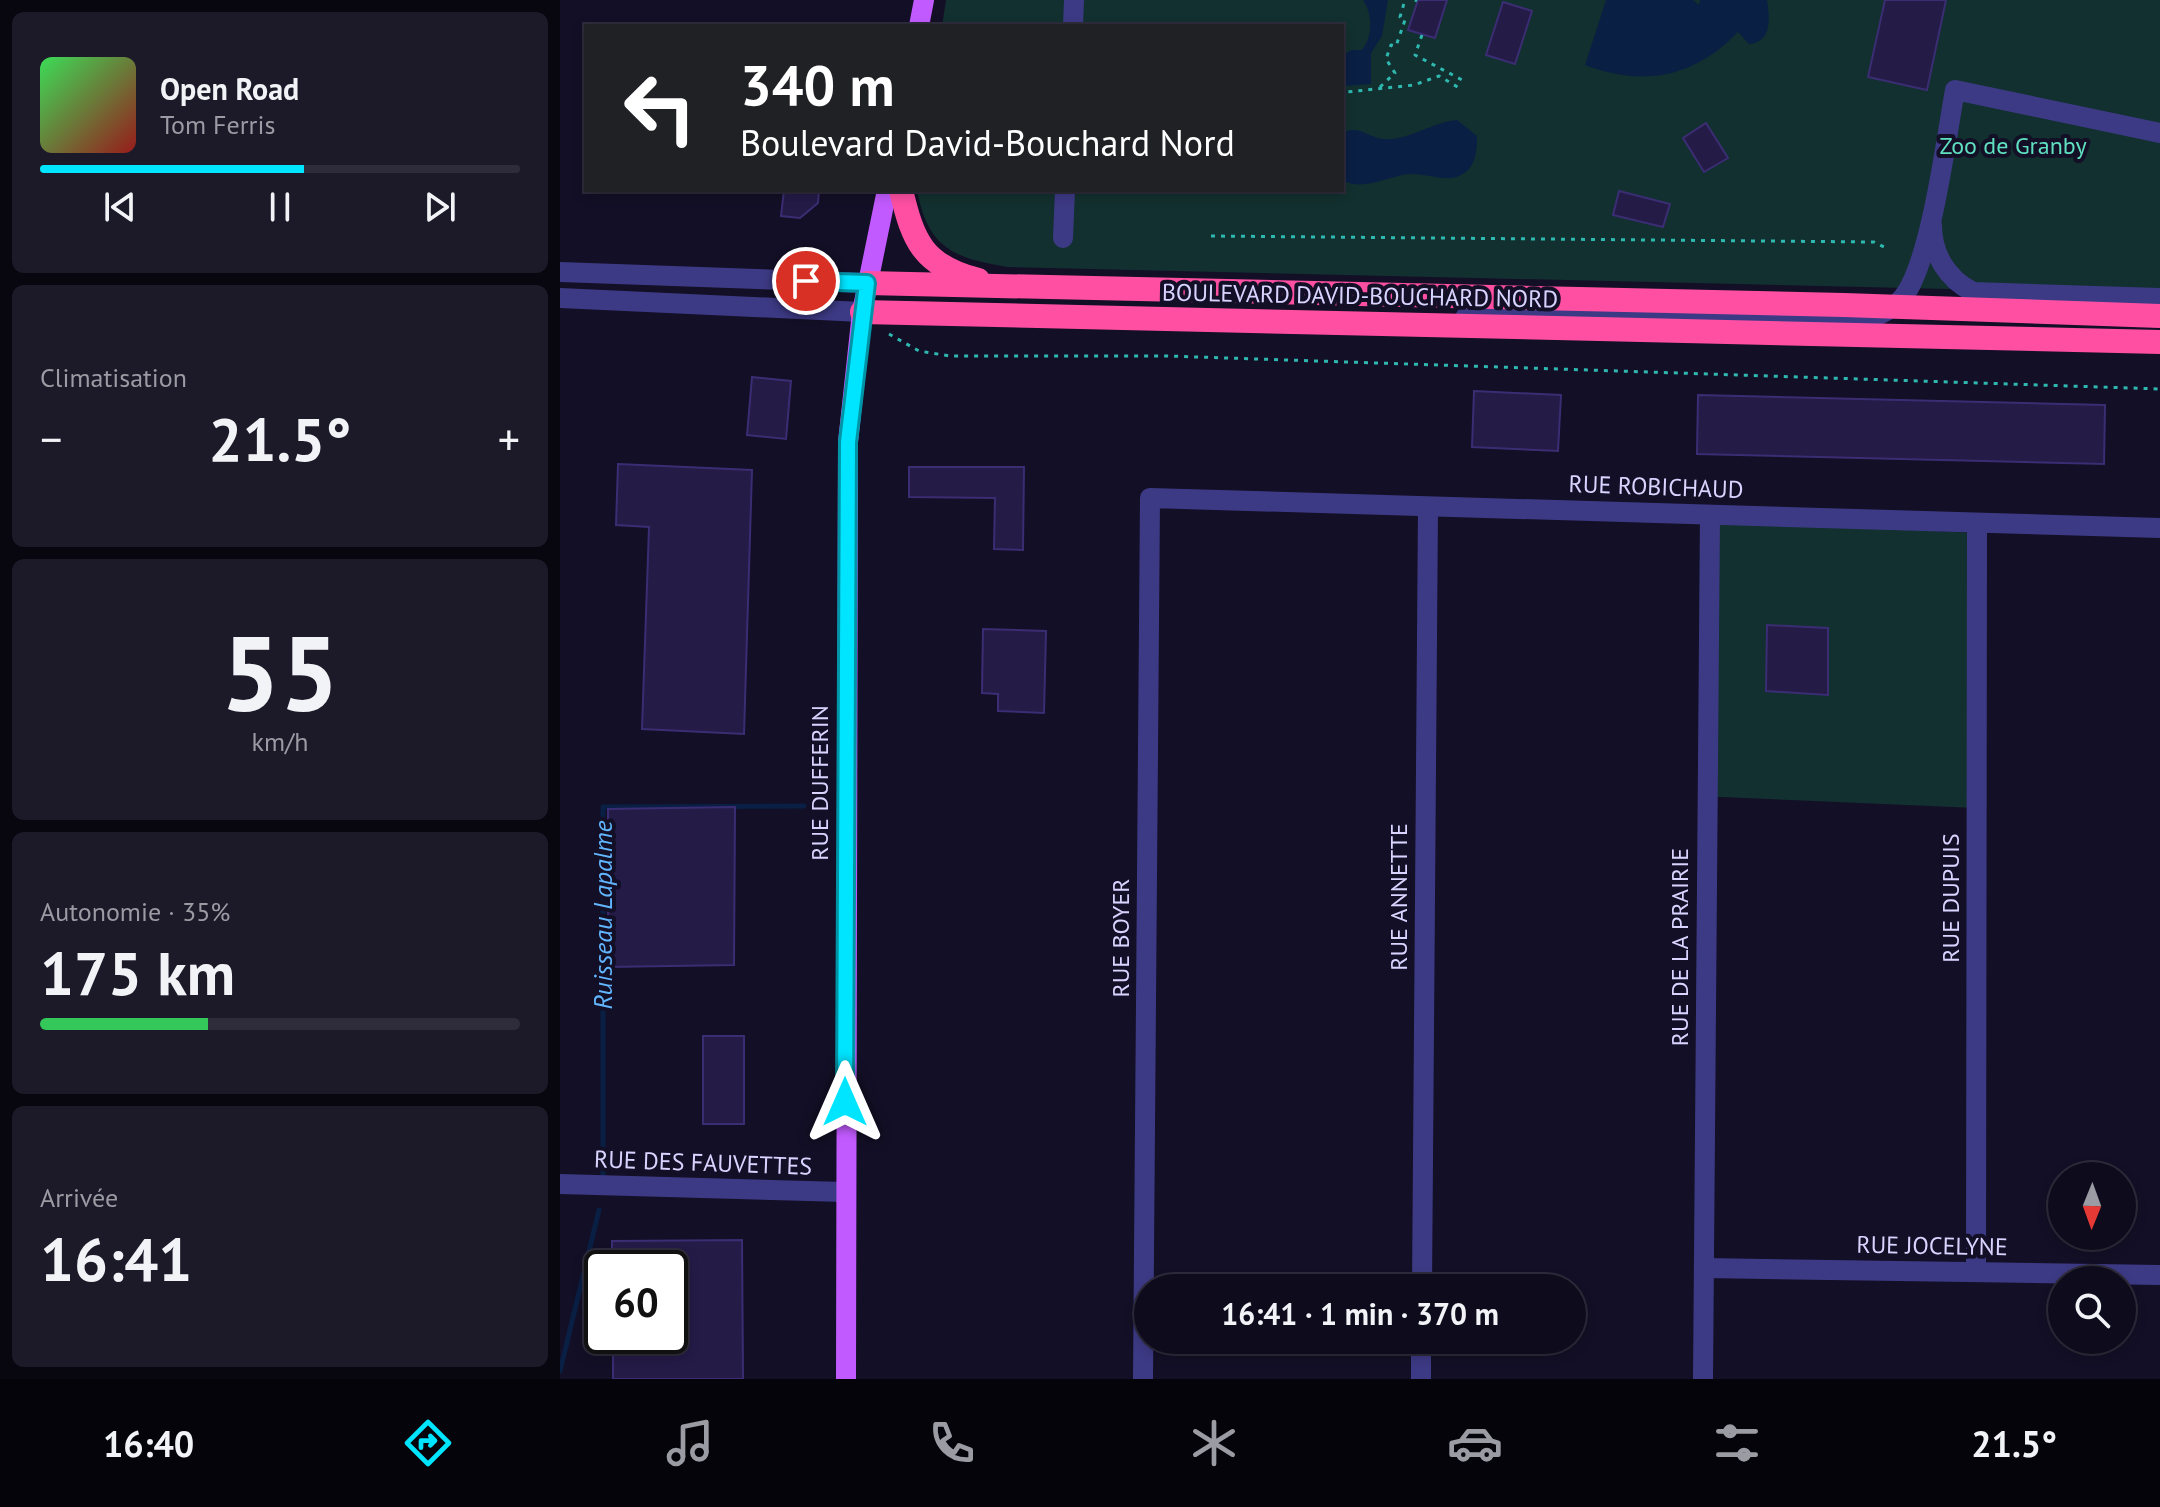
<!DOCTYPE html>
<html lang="fr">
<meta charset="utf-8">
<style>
:root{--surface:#0e0b1c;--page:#1c1929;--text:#f1f3f6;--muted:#9b9ba3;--line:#2e2b3b;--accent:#00e5ff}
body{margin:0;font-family:"PT Sans",sans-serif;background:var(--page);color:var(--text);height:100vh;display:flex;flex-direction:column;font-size:30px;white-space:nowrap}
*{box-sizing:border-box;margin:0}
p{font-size:26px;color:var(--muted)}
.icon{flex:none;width:44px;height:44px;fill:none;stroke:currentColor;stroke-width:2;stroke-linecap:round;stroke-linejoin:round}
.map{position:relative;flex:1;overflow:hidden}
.panel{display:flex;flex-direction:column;gap:12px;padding:12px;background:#08060f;width:560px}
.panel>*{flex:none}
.banner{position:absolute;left:24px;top:24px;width:760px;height:168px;border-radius:0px;box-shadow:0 4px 12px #0003,0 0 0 2px var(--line);background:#202124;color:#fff;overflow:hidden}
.needle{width:52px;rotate:181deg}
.tools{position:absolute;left:1488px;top:1162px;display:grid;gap:16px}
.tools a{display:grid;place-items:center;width:88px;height:88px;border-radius:50%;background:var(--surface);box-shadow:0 4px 12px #0003,0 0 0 2px var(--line);font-size:40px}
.speed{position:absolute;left:24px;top:1250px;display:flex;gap:16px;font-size:40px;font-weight:700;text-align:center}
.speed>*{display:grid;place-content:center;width:104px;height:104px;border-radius:50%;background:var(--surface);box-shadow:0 4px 12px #0003,0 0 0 2px var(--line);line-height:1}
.speed .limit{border:4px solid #111;border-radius:12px;background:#fff;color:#111}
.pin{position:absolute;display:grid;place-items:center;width:68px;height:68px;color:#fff;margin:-34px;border:4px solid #fff;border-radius:50%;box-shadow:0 2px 8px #0007}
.me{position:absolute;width:88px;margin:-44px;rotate:0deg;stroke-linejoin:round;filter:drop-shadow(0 0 6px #0008)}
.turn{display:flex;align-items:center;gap:28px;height:168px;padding:0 24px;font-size:36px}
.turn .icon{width:104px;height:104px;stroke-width:2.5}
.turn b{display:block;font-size:56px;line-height:68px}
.big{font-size:60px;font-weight:800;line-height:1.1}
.panel .tile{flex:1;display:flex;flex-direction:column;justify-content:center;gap:12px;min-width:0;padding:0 28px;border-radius:12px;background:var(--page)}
.panel .dial{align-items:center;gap:0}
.dial b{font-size:104px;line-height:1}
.song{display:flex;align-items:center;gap:24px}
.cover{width:96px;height:96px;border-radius:12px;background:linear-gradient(135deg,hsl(130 70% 55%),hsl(0 70% 35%))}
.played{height:8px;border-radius:4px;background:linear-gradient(90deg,var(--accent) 55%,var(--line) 55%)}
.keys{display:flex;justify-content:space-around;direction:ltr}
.heat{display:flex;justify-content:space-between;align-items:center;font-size:44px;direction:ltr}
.charge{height:12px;border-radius:6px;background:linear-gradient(90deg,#34c759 35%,var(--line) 0)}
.trip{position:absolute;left:574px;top:1274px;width:452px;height:80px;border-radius:40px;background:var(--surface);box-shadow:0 4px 12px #0003,0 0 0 2px var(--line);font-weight:800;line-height:80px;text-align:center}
.menu{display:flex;height:128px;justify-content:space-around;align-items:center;background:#06040b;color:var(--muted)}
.menu .icon{width:56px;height:56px}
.menu .active{color:var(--accent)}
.menu b{font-size:36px;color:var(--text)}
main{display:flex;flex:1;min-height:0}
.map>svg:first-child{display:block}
.green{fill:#12302f}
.water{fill:#0a1f44}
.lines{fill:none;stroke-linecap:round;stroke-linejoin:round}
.stream{stroke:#0a1f44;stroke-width:5}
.building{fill:#241b47;stroke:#3b2d73;stroke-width:2}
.path{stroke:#2fb8b0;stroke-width:3;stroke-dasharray:4 6;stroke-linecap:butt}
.minor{stroke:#3d3a85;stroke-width:20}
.major{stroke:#c25bff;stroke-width:20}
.highway{stroke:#ff4fa3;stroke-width:24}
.route-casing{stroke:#0095a6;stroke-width:20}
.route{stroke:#00e5ff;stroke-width:14}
.labels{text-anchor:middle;stroke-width:8;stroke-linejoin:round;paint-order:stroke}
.park-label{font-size:24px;fill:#5fe0c0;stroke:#130f26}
.street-label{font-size:24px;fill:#d9d4ff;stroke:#130f26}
.water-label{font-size:26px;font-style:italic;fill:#62b6ff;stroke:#130f26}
</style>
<main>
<section class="panel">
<div class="tile">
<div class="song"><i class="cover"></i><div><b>Open Road</b><p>Tom Ferris</p></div></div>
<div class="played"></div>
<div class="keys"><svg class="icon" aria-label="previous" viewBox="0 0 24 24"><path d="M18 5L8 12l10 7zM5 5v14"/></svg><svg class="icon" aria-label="pause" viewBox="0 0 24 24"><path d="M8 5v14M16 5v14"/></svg><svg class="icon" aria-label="next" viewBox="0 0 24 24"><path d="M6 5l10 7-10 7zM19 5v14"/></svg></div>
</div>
<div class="tile"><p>Climatisation</p>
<div class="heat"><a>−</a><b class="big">21.5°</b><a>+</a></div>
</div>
<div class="tile dial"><b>55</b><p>km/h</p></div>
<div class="tile"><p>Autonomie · 35%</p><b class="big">175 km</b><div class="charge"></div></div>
<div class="tile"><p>Arrivée</p><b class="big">16:41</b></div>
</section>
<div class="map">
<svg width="1600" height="1379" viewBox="0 0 1600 1379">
<rect width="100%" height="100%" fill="#130f26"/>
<!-- green -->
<g class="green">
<path d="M386,0H1600V294L448,267C394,258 368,249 357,190H782V26H382Z"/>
<polygon points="1140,521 1418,533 1416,808 1139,796"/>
</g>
<!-- water -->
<g class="water">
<path d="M803,0H828L822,36L811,53V84L782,86V55L792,50H802C813,36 813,15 803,0Z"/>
<path d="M1046,0H1133L1139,5L1140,0H1207C1210,19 1212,42 1189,44L1178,32C1134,78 1083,87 1025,65Z"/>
<path d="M897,120L917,136C917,151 916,168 901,175C887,183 866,173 850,174C827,176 804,192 782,180V133C799,124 808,138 824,139C847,141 873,122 897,120Z"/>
</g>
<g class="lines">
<!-- stream -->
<g class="stream">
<polyline points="43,1176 43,807 244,806"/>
<polyline points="0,1371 39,1210"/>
</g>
</g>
<!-- building -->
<g class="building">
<polygon points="858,0 887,0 875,38 848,30"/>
<polygon points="1325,0 1386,0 1367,90 1308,77"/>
<polygon points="943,2 972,11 955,64 926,55"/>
<polygon points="1146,123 1168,158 1144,172 1123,138"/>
<polygon points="224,190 259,190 258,203 240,218 221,216"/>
<polygon points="1059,191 1110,204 1103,227 1053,215"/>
<polygon points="192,377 231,381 226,439 187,435"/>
<polygon points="914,391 1001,395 998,451 912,447"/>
<polygon points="1138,395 1545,405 1544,464 1137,454"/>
<polygon points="58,464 192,470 184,734 82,729 89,527 56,525"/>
<polygon points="349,467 464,467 463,550 434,549 435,498 349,497"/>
<polygon points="1207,625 1268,628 1268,695 1206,691"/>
<polygon points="423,629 486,631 484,713 438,711 438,694 422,693"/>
<polygon points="175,807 174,965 48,967 48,809"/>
<rect x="143" y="1036" width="41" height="88"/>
<polygon points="182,1240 183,1379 53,1379 53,1336 110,1336 110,1268 52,1268 52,1241"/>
</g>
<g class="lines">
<!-- path -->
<g class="path">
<polyline points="855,0 857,1"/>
<polyline points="862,35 855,55 906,82"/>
<polyline points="820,87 835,73 826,59 831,45 836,46 845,20 840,17 845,0"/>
<polyline points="782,99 787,92 854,85 879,76 901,89"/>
<polyline points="651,236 1314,242 1324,247"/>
<polyline points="329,334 359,351 390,356 607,356 1600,389"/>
</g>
<!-- minor -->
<g class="minor">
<polyline points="513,26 514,0"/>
<path d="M1372,225C1372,254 1387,279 1413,292L1600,298"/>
<polyline points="503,238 505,190"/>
<polyline points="0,272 307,283"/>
<polyline points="0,298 302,312"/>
<path d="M906,316L947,313L1308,320C1321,314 1335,308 1344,296C1371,260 1386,139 1395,90L1600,133"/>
<polyline points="0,1184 285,1192"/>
<polyline points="1144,1268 1600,1275"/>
<polyline points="1416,1272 1417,523"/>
<polyline points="862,1288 868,507"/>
<polyline points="583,1379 590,498 1600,528"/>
<polyline points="861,1379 861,1340"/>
<polyline points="1143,1379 1150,515"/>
</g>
<!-- major -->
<g class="major">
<polyline points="359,26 364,0"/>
<polyline points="286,1379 288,442 302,312 327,190"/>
</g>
<!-- highway -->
<g class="highway">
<path d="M341,190C353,241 363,266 418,280"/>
<polyline points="307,283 1284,305 1600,316"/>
<polyline points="302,312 1600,342"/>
</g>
</g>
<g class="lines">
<defs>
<polyline id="route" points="246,281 307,283 288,442 285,1102"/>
</defs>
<!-- route casing -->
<use href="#route" class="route-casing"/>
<!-- route -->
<use href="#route" class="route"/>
</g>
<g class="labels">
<!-- park labels -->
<g class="park-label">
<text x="1453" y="154">Zoo de Granby</text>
</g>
<!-- street labels -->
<g class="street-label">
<text transform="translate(800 296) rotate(1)" y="8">BOULEVARD DAVID-BOUCHARD NORD</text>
<text transform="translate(1096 487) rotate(2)" y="8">RUE ROBICHAUD</text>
<text transform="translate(260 783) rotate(-90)" y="8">RUE DUFFERIN</text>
<text transform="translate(839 897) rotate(-90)" y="8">RUE ANNETTE</text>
<text transform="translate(1391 898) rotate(-90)" y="8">RUE DUPUIS</text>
<text transform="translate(561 938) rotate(-90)" y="8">RUE BOYER</text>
<text transform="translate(1120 947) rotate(-90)" y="8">RUE DE LA PRAIRIE</text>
<text transform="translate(143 1163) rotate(2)" y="8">RUE DES FAUVETTES</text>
<text transform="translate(1372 1246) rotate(1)" y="8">RUE JOCELYNE</text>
</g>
<!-- water labels -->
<g class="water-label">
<text transform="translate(43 915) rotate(-90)" y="9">Ruisseau Lapalme</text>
</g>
</g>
</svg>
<div class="tools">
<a><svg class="needle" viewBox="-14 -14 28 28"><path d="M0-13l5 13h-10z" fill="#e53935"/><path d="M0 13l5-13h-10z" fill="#9b9ba3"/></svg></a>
<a><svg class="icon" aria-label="search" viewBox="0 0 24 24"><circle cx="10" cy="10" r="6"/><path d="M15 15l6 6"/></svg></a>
</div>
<div class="speed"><div class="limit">60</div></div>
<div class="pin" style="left:246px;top:281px;background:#d93025"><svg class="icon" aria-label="arrive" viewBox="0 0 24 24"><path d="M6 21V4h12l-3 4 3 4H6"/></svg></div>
<svg class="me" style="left:285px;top:1102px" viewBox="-20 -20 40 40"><path d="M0-17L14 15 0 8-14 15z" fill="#00e5ff" stroke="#fff" stroke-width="4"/></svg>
<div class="trip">16:41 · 1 min · 370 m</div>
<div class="banner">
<div class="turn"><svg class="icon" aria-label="left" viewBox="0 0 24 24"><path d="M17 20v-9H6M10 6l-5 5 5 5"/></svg><div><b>340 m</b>Boulevard David-Bouchard Nord</div></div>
</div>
</div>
</main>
<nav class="menu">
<b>16:40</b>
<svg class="icon active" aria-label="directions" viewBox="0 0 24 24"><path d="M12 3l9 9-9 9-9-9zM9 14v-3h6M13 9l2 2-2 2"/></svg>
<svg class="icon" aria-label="music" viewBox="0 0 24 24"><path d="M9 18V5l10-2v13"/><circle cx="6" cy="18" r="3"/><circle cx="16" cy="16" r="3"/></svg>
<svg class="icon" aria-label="phone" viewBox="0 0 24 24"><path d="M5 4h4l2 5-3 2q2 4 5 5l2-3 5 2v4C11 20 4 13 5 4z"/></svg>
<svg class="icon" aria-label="climate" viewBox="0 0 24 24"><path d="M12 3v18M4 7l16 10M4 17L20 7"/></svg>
<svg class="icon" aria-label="car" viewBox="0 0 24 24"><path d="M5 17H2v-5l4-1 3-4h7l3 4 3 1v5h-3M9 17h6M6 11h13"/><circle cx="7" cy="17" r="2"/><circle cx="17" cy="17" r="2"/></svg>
<svg class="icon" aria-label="filters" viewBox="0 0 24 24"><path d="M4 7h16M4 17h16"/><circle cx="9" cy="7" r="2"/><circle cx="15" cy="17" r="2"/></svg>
<b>21.5°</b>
</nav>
